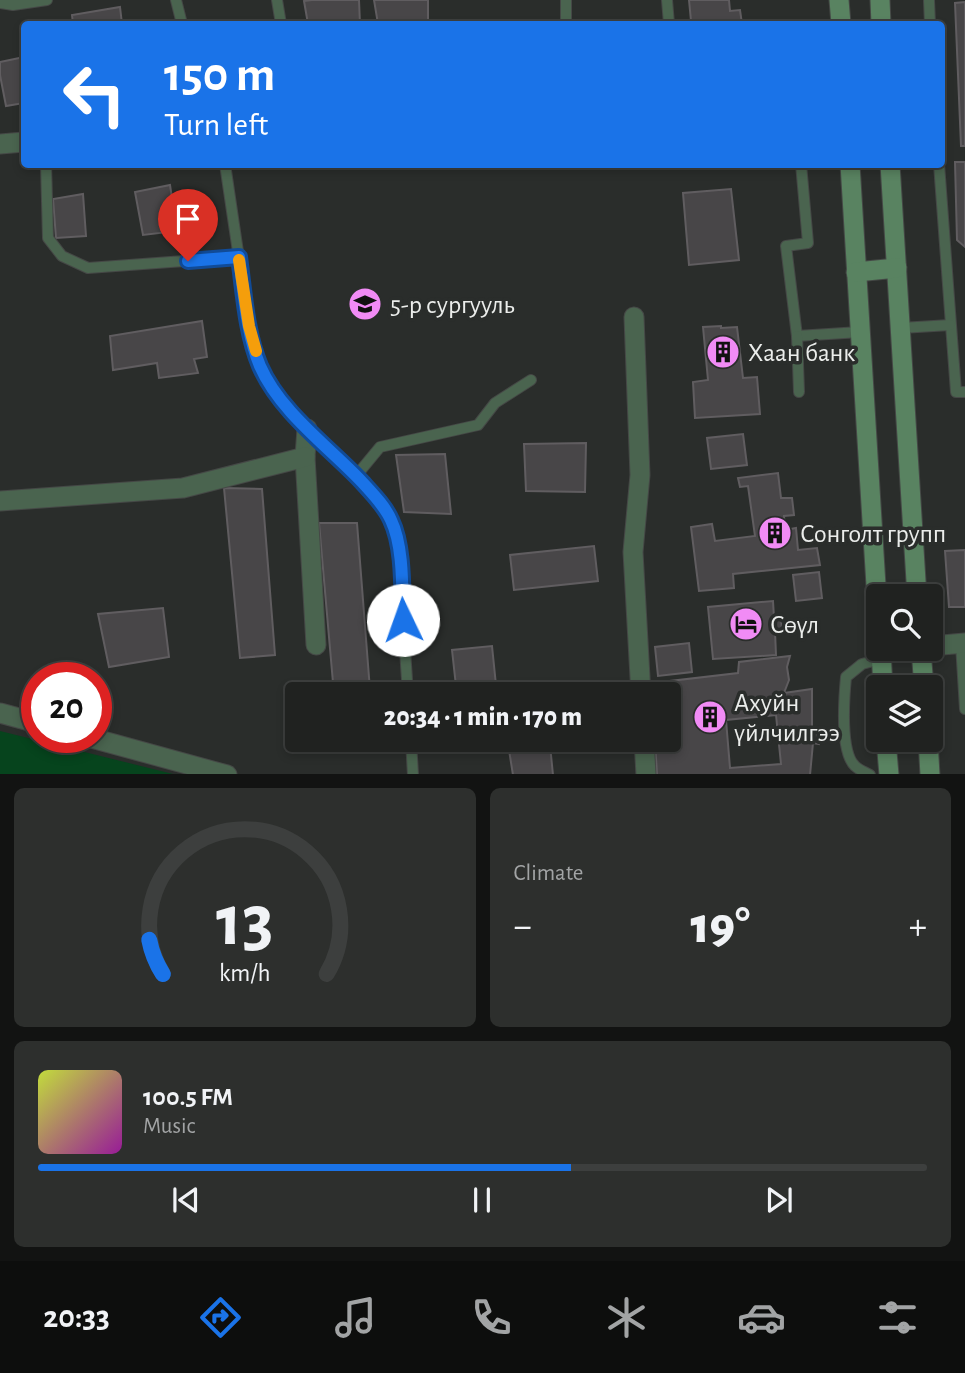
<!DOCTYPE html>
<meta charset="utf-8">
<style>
:root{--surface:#202220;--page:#2d2f2d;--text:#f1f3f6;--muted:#a2a4a5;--line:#3d3f3e;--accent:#1a73e8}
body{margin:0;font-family:"Alegreya Sans",sans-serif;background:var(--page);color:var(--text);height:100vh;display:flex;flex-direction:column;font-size:26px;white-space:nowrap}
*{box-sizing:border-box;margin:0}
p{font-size:23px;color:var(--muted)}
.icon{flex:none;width:38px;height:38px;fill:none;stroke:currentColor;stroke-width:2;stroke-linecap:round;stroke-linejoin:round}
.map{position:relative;height:774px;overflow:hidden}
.sheet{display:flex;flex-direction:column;gap:14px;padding:14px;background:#121312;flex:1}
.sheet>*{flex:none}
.guide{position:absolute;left:21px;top:21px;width:924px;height:147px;border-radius:7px;box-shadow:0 4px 10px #0003,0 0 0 2px var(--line);background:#1a73e8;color:#fff;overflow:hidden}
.controls{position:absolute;left:866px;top:584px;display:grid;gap:14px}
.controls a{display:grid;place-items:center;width:77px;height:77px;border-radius:7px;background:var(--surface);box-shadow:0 4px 10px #0003,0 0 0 2px var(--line);font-size:35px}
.speed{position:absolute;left:21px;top:662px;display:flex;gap:14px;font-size:35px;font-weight:700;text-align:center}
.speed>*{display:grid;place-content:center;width:91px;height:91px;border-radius:50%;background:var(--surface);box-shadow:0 4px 10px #0003,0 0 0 2px var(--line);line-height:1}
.speed .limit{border:10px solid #d22;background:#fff;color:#111}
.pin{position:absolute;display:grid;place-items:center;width:60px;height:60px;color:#fff;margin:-72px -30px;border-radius:50% 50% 50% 0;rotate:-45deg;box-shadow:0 0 7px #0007}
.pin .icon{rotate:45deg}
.me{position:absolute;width:77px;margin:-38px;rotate:357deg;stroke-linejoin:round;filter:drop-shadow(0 0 5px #0008)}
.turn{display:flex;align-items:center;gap:24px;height:147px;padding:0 28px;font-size:32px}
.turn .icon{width:91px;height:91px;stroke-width:2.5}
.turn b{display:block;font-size:49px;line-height:60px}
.big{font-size:52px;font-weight:800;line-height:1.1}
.sheet .card{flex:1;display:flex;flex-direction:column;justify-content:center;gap:10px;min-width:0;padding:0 24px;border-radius:10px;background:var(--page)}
.sheet .dial{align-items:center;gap:0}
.dial svg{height:182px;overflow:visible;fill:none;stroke:var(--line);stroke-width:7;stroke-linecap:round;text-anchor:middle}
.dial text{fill:var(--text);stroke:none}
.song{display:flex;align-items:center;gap:21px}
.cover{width:84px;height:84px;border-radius:10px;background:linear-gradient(135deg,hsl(70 70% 55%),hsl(300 70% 35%))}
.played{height:7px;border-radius:4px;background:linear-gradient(90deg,var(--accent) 60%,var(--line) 60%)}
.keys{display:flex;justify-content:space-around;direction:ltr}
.heat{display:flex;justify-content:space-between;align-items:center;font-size:38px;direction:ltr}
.sheet .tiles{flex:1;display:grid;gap:14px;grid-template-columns:1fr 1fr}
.card:last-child{grid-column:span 2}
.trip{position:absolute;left:285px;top:682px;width:396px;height:70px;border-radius:7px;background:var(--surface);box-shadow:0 4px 10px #0003,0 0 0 2px var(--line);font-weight:800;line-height:70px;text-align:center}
.dock{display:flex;height:112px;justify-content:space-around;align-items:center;background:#0d0e0d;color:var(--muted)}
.dock .icon{width:49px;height:49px}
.dock .active{color:var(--accent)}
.dock b{font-size:32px;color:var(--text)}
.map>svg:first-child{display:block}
.green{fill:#06441d}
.building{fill:#484648;stroke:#605d60;stroke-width:2;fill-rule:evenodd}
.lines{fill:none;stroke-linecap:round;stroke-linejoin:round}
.service-casing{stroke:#454846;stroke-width:12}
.minor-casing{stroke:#454846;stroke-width:21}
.tertiary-casing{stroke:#454846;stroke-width:21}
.secondary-casing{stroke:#454846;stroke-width:21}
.service{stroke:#4a644f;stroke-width:10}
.minor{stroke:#4a644f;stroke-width:19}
.tertiary{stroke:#4a644f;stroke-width:19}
.secondary{stroke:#598361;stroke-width:19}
.route-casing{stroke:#114b97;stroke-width:18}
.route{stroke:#1a73e8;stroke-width:12}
.slow{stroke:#f59e0b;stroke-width:12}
.labels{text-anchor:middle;stroke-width:7;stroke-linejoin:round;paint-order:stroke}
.poi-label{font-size:26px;fill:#ebedeb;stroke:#2a2d2b;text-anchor:start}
</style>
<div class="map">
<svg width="965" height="775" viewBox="0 0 965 775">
<rect width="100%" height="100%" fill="#2a2d2b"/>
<!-- green -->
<polygon class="green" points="0,731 173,774 0,774"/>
<!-- building -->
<g class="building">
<polygon points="312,0 359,0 360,24 308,24 304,1"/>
<polygon points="374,0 428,0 428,22 378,24"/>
<polygon points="689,0 729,0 730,11 740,10 742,24 671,24 691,21"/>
<polygon points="965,2 965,146 961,146 955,3"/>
<polygon points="120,7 122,24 73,24 72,15"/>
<polygon points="24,57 24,103 6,106 0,75 0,62"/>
<polygon points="955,162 965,162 965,247 957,240"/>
<polygon points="170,185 177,231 143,235 135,192"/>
<polygon points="731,189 739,260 689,265 683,193"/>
<polygon points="83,194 86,236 56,238 53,199"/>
<polygon points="202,321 207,357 194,359 198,373 159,378 157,363 113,370 110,336"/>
<polygon points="721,326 721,328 737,327 743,378 757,377 760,414 695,418 693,382 708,380 703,327"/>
<polygon points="743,434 747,465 711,469 707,438"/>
<polygon points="586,443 585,492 526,491 524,444"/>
<polygon points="445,454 451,514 404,512 396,455"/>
<polygon points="778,473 781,498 792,498 794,515 784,516 785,530 796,528 798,550 817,548 820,565 733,574 734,588 699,591 691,527 712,524 715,541 755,536 748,486 740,487 738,478"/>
<polygon points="224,488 262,489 275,655 240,658"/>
<polygon points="319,523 357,523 370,690 334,694"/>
<polygon points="594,546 598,581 514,590 510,555"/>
<polygon points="965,550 965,607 949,607 945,551"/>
<polygon points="819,572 822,598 796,601 793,575"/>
<polygon points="773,601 774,618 781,618 782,631 775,631 776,655 713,659 708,607"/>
<polygon points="163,608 169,657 109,667 98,614"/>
<polygon points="689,643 692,672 658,676 655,647"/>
<polygon points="492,646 497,695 457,695 452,650"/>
<path d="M790,656L787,667L789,680L784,693L812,689V731L818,733L819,744L813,743L810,775H657L655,740H668V695H653V683L738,673L739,662ZM776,715L781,764L730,768L726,720Z"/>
<polygon points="550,745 553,775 513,775 509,750"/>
</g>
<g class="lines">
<defs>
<g id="service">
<polyline points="176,0 182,24"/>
<polyline points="277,0 281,24"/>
<polyline points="566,0 566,24"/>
<polyline points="667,0 669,24"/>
<polyline points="929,0 930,24"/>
<polyline points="0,3 13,5 47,0"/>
<polyline points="46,164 48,238 62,256 88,268 239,257"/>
<polyline points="225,164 249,326 261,367 278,394 307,429 373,494 391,520 398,543 408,695"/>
<polyline points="801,164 808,243 786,246 797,336 860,332"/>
<polyline points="939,164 956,392 965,392"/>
<polyline points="901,328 950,325"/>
<polyline points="797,336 799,392"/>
<polyline points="356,476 380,447 478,425 495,403 531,380"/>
<polyline points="961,644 965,709"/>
<polyline points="411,740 413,775"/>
<path d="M870,775C865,772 859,770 855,766C840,752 844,698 846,677L862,664L881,659"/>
</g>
<g id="minor">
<polyline points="634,317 640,475 633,552 641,695"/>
<polyline points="307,429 305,457 316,645"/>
<polyline points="0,501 183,488 305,457"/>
<polyline points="931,646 965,643"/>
<polyline points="0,713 37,723"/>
<polyline points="88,737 227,775"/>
<polyline points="644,740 646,775"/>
</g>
<polyline id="tertiary" points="0,144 24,142"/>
<g id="secondary">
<polyline points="839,0 841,24"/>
<polyline points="880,0 881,24"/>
<polyline points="850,164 878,618"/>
<polyline points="890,164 917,597"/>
<polyline points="856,272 897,268"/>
<polyline points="881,649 883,688"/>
<polyline points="921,649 924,688"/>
<polyline points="886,740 889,775"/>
<polyline points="928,740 930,775"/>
</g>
</defs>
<!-- service casing -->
<use href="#service" class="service-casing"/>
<!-- minor casing -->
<use href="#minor" class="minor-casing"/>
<!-- tertiary casing -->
<use href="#tertiary" class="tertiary-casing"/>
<!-- secondary casing -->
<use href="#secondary" class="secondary-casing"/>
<!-- service -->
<use href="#service" class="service"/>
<!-- minor -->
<use href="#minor" class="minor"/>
<!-- tertiary -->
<use href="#tertiary" class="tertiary"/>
<!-- secondary -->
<use href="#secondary" class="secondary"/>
</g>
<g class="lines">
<defs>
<path id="route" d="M188,261L239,257C244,293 246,333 260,366C280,412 329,447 362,482C372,493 385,506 391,520C404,547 402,591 403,620"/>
</defs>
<!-- route casing -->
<use href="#route" class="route-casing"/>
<!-- route -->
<use href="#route" class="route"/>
<!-- slow -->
<polyline class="slow" points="239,260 249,326 256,351"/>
</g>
<!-- icons -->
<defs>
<symbol id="school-disc" viewBox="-11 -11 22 22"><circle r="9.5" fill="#f18bf5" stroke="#2a2d2b"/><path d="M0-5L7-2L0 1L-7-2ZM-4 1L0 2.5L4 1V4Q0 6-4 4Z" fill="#111"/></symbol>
<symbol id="building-disc" viewBox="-11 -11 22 22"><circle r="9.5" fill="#f18bf5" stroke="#2a2d2b"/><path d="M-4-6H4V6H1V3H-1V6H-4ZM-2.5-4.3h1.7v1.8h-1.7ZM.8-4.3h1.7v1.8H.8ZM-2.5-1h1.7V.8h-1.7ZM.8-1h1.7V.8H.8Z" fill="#111"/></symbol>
<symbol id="hotel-disc" viewBox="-11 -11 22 22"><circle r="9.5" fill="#f18bf5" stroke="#2a2d2b"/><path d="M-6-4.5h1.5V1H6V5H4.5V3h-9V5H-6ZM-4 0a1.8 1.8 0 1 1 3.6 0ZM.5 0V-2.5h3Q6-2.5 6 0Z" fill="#111"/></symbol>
</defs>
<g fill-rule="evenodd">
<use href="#school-disc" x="346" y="285" width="38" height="38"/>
<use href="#building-disc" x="704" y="333" width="38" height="38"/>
<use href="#building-disc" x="756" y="514" width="38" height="38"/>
<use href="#hotel-disc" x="727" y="605" width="38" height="38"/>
<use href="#building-disc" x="691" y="698" width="38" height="38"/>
</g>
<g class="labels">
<!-- poi labels -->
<g class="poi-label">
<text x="390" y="313">5-р сургууль</text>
<text x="748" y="361">Хаан банк</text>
<text x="800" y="542">Сонголт групп</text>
<text x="770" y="633">Сөүл</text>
<text x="734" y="711">Ахуйн<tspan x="734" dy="30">үйлчилгээ</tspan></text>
</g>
</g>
</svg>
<div class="controls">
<a><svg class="icon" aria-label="search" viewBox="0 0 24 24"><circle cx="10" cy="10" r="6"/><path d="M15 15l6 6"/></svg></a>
<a><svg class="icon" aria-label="layers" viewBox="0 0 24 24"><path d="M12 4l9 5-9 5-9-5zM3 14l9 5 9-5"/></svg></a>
</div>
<div class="speed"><div class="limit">20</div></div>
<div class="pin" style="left:188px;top:261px;background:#d93025"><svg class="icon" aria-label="arrive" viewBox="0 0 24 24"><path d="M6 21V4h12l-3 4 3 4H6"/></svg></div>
<svg class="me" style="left:403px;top:620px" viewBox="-20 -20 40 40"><circle r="19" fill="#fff"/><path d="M0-13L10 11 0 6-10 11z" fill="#1a73e8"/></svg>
<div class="trip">20:34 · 1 min · 170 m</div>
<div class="guide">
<div class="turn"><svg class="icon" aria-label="left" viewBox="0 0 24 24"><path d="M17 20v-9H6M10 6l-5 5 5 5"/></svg><div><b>150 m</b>Turn left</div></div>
</div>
</div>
<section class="sheet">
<div class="tiles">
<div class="card dial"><svg viewBox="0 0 100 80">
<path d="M14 69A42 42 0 1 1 86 69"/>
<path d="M14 69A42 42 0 0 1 8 54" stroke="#1a73e8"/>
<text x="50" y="56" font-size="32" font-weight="700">13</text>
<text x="50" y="72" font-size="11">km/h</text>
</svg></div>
<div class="card"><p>Climate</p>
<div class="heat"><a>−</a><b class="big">19°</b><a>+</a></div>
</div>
<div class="card">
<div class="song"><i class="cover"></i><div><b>100.5 FM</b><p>Music</p></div></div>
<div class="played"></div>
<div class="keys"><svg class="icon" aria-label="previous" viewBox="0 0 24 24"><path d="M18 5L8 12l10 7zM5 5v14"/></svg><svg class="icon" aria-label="pause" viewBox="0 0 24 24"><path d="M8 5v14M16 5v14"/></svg><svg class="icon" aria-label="next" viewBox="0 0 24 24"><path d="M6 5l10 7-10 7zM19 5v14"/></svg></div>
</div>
</div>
</section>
<nav class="dock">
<b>20:33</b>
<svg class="icon active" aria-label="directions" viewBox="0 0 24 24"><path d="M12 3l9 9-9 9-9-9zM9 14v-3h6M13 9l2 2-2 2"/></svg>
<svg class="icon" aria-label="music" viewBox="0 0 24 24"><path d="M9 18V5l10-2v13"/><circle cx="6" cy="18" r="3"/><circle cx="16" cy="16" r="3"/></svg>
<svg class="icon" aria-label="phone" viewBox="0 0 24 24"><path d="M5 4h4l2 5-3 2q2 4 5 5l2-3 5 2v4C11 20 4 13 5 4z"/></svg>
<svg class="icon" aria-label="climate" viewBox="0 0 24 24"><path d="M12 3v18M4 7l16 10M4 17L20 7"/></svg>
<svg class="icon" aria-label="car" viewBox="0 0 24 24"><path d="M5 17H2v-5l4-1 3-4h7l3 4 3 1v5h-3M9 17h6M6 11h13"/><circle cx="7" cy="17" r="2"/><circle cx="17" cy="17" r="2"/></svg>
<svg class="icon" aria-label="filters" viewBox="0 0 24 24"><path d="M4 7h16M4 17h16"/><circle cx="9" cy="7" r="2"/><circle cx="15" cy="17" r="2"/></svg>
</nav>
